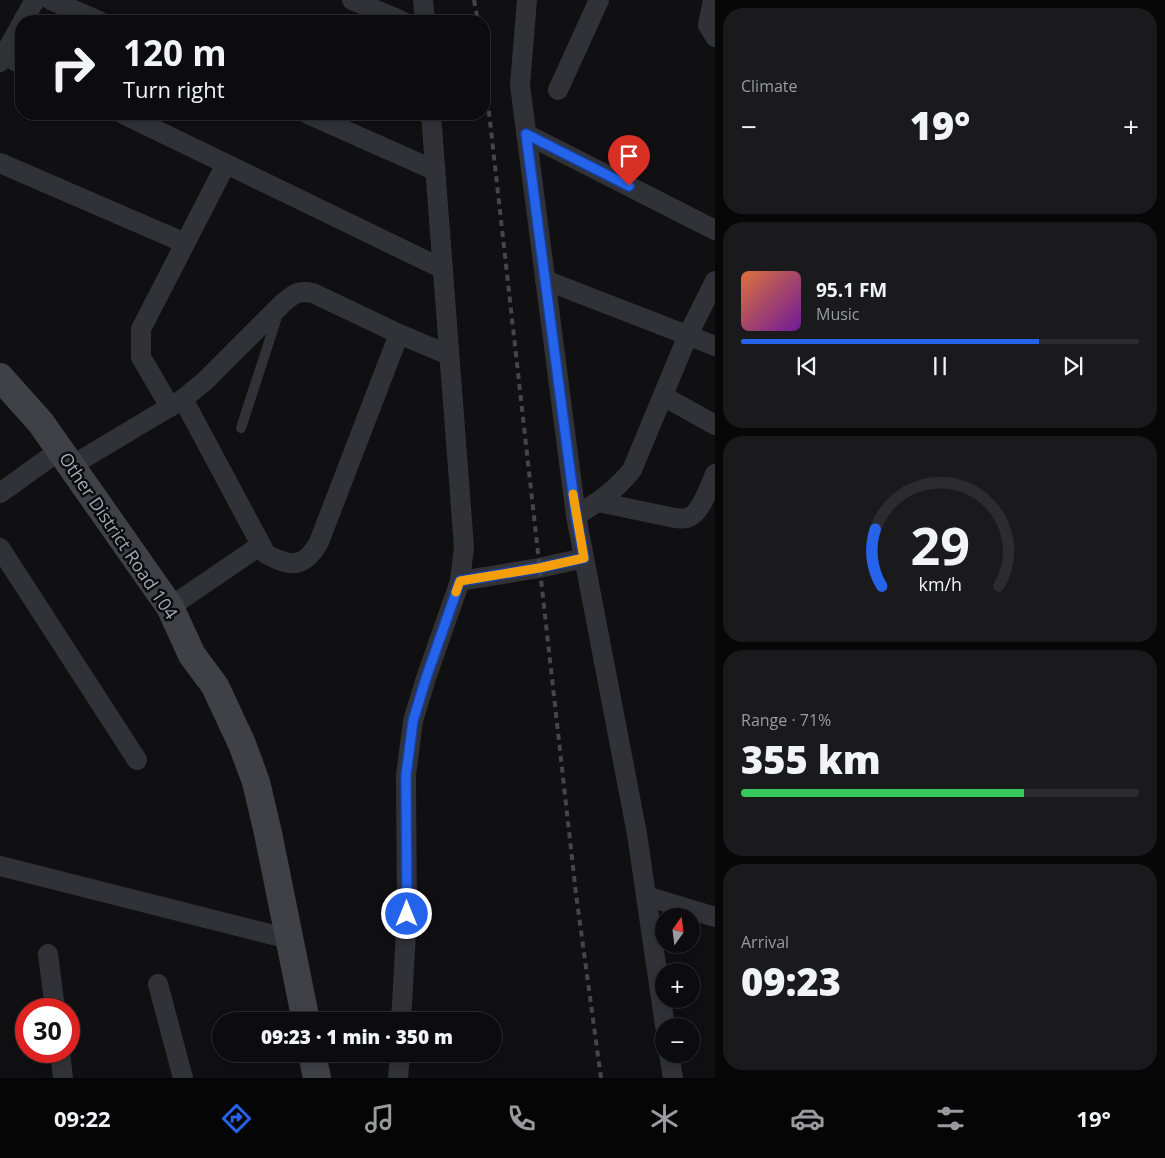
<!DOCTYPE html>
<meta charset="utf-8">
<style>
:root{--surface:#0c0c0e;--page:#1a1a1c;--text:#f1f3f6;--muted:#9a9b9e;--line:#2c2c2e;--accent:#2563eb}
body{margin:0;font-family:"Open Sans",sans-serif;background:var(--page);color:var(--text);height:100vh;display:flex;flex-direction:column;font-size:19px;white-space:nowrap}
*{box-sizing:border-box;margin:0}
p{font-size:16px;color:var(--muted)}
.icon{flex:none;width:28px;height:28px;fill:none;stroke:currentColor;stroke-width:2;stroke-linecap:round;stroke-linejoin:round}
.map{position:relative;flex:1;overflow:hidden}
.side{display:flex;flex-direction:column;gap:8px;padding:8px;background:#070708;width:450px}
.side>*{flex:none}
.hud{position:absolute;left:15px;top:15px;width:475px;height:105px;border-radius:20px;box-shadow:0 2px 8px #0003,0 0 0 1px var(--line);background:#0c0c0e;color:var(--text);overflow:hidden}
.needle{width:32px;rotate:14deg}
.tools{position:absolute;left:655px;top:908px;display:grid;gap:10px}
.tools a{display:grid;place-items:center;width:45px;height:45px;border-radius:50%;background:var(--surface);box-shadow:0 2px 8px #0003,0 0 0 1px var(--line);font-size:25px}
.speed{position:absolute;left:15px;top:998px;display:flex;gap:10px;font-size:25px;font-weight:700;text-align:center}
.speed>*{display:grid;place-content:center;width:65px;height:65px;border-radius:50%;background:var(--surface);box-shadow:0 2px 8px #0003,0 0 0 1px var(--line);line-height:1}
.speed .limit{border:8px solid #d22;background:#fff;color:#111}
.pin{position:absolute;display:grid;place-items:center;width:42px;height:42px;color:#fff;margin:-51px -21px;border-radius:50% 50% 50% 0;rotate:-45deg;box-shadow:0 0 5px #0007}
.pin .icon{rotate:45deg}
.me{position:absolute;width:55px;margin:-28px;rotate:0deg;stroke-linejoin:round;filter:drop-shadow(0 0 4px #0008)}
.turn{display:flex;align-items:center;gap:18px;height:105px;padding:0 25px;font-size:22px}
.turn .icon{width:65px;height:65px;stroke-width:2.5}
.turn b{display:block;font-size:35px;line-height:42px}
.big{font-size:38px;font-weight:800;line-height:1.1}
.side .card{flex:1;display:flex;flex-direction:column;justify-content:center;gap:8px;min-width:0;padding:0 18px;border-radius:20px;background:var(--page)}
.side .dial{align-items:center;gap:0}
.dial svg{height:130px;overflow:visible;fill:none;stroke:var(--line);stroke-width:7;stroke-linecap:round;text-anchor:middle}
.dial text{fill:var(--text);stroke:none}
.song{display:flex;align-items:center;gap:15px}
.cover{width:60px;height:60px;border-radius:8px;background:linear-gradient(135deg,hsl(20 70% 55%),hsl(280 70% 35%))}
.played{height:5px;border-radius:2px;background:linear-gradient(90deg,var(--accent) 75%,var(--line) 75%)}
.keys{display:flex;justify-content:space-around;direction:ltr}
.heat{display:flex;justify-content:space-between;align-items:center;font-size:28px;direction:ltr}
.charge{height:8px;border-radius:4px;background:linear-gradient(90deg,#34c759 71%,var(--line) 0)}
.trip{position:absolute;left:212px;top:1012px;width:290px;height:50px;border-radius:25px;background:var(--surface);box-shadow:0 2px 8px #0003,0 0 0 1px var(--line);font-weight:800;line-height:50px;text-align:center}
.tab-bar{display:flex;height:80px;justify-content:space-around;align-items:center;background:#050506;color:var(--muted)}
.tab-bar .icon{width:35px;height:35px}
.tab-bar .active{color:var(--accent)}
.tab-bar b{font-size:22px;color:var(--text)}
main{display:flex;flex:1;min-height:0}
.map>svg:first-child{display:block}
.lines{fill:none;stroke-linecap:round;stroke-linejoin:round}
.lane{stroke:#313237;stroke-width:10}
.street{stroke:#313237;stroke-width:20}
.secondary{stroke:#3f4147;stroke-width:28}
.rail{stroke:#44464c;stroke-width:4;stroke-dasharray:6 5;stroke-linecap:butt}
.route-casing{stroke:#184099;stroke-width:12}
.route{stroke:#2563eb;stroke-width:9}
.slow{stroke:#f59e0b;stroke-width:9}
.labels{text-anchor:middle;stroke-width:5;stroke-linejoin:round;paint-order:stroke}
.street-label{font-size:18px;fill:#a0a8b4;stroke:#0b0b0d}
</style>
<main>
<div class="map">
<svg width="715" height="1078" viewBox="0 0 715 1078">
<rect width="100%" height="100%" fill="#101012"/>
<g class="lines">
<!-- lane -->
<polyline class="lane" points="241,428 278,314"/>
<!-- street -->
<g class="street">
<polyline points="51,0 99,21"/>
<polyline points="352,0 402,21"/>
<polyline points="423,0 425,21"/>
<polyline points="527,0 520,85 576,516 637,834 665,1026"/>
<polyline points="713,0 708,25 715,37"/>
<polyline points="23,21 35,0"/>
<polyline points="0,57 4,55 21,64"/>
<polyline points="0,62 21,25"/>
<polyline points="558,90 599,0"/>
<polyline points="123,114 443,269"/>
<polyline points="308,114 434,170"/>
<polyline points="526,134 715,230"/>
<polyline points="0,163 185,243"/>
<polyline points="545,280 715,346"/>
<polyline points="663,396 715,425"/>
<path d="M183,399L266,554C291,567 304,569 319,542L399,334"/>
<polyline points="170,407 141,357 141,329 226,164"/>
<path d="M71,466L183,399L205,381L282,304C294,294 297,290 313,293L399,334L449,355"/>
<polyline points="0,493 60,450"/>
<path d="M598,502L675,518C678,518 683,519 687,518C700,515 710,486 715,474"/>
<path d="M576,516C598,502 615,491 632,470L688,335L715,281"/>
<polyline points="0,548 137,760"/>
<polyline points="460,581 539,568 584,558"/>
<polyline points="170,607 261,545"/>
<polyline points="0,866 289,939"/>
<polyline points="646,896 715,917"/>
<polyline points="48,954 55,1009"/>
<polyline points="158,984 183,1078"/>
<polyline points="401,1021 407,914 406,775 413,721 426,678 460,581 464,547 431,114"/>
<polyline points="60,1051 63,1078"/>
<polyline points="669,1054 673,1078"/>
<polyline points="398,1078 400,1054"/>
</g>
<!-- secondary -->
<g class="secondary">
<polyline points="0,377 41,423 170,607 192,655 215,686 242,744 256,782 268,833 306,1021"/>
<polyline points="312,1054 317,1078"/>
</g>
<!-- rail -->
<g class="rail">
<polyline points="474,0 478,21"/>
<polyline points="484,67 576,894 601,1078"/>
</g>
</g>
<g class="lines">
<defs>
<polyline id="route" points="407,914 406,775 413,721 426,678 460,581 539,568 584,558 576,516 526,134 629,186"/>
</defs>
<!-- route casing -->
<use href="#route" class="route-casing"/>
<!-- route -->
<use href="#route" class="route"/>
<!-- slow -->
<polyline class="slow" points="456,592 460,581 539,568 584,558 573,494"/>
</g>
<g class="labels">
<!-- street labels -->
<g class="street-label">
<text transform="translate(118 536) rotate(56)" y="6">Other District Road 104</text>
</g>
</g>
</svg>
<div class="tools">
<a><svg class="needle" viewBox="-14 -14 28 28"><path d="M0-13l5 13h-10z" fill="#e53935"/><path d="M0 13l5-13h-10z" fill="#9a9b9e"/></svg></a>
<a>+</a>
<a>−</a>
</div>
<div class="speed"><div class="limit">30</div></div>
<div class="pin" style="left:629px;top:186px;background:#d93025"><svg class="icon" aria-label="arrive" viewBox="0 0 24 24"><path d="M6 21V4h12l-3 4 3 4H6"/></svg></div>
<svg class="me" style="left:407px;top:914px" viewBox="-20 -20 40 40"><circle r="17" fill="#2563eb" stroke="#fff" stroke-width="3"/><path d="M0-11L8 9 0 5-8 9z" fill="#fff"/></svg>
<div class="trip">09:23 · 1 min · 350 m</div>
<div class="hud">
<div class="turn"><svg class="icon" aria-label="right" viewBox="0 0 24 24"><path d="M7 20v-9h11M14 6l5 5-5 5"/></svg><div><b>120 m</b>Turn right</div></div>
</div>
</div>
<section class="side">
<div class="card"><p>Climate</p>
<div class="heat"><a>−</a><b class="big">19°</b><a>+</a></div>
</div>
<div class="card">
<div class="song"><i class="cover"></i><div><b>95.1 FM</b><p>Music</p></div></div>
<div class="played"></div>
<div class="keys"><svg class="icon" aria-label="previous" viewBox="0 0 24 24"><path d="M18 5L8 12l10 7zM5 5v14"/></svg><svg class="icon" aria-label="pause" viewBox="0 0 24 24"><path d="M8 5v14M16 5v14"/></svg><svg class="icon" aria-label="next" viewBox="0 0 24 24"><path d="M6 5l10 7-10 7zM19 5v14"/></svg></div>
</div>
<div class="card dial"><svg viewBox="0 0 100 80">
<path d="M14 69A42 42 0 1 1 86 69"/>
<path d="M14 69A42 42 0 0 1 10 34" stroke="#2563eb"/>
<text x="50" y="56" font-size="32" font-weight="700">29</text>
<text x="50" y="72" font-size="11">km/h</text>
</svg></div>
<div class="card"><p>Range · 71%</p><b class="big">355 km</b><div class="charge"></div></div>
<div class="card"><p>Arrival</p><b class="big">09:23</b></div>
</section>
</main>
<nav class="tab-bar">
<b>09:22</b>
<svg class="icon active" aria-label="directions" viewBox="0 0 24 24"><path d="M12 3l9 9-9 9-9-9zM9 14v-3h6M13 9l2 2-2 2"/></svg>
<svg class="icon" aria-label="music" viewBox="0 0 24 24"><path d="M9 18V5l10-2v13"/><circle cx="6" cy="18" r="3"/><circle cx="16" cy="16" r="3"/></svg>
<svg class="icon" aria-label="phone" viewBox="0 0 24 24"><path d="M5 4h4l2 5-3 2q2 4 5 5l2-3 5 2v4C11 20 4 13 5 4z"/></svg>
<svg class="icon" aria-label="climate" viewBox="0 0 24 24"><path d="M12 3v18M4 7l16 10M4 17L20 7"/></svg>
<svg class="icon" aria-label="car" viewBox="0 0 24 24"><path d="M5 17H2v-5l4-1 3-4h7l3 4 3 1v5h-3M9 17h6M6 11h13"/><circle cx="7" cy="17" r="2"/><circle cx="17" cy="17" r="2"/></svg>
<svg class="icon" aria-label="filters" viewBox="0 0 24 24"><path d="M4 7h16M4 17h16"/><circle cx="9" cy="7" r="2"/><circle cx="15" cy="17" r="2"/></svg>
<b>19°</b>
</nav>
